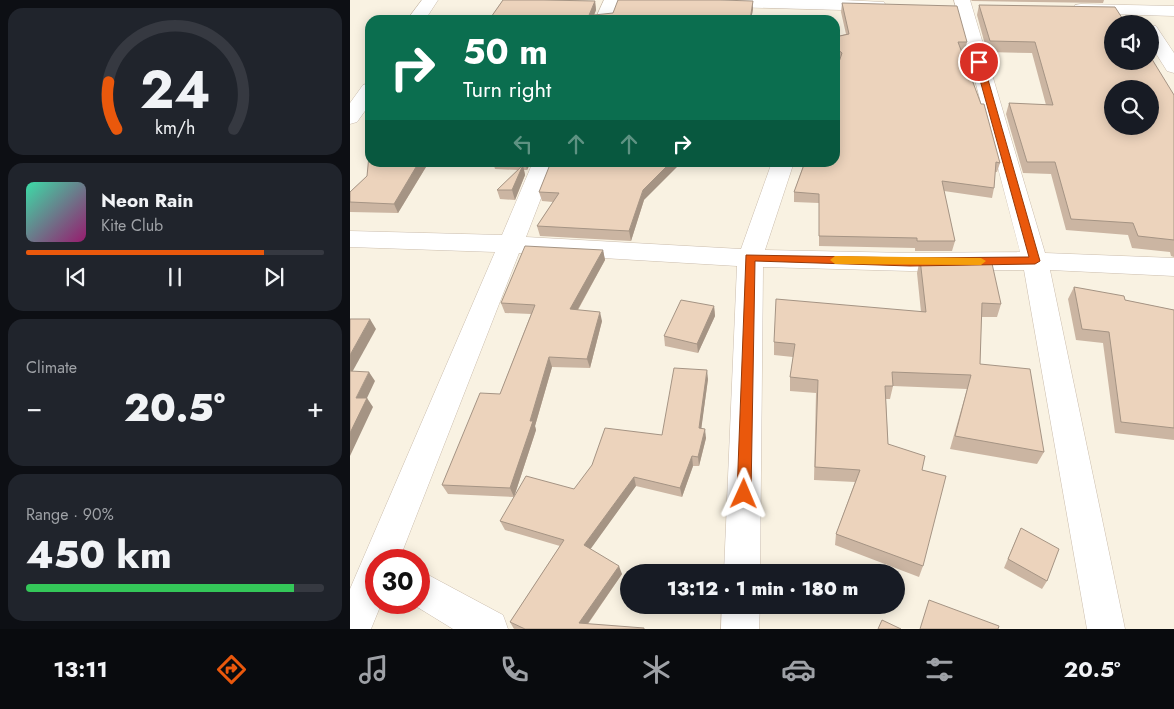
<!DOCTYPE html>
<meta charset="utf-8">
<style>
:root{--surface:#171b24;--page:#20242c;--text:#f1f3f6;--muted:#9ea1a6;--line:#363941;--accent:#ea580c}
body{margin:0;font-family:Jost,sans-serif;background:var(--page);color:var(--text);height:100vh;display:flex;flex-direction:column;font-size:19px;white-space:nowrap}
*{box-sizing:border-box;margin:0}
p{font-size:16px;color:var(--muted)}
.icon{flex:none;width:28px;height:28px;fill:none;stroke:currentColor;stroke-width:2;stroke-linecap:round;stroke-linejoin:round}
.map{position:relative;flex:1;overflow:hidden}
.drawer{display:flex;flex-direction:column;gap:8px;padding:8px;background:#0d0f14;width:350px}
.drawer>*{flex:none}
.hud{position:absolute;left:15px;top:15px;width:475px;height:152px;border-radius:15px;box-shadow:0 2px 12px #0003;background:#0b6e4f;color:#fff;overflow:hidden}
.tools{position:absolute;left:754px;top:15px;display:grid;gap:10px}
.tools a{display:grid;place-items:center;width:55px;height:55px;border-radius:50%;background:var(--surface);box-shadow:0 2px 12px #0003;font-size:25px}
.speed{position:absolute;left:15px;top:549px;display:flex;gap:10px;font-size:25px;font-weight:700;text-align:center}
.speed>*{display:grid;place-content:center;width:65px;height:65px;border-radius:50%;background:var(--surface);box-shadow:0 2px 12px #0003;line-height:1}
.speed .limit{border:8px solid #d22;background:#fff;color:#111}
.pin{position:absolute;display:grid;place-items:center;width:42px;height:42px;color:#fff;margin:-21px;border:2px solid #fff;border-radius:50%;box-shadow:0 1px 5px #0007}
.me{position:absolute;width:55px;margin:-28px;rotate:1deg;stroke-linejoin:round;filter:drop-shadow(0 0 4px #0008)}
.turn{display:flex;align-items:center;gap:18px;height:105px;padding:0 15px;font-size:22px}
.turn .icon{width:65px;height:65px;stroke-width:2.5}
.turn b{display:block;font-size:35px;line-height:42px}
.lanes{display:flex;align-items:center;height:48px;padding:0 15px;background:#0003;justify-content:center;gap:25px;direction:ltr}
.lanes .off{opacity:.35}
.big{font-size:38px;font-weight:800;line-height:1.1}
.drawer .widget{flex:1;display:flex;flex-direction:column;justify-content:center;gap:8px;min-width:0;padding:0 18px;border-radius:15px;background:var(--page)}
.drawer .dial{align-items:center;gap:0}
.dial svg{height:130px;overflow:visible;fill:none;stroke:var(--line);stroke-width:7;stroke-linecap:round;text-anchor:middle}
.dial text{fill:var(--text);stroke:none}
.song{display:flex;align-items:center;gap:15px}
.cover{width:60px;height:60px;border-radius:8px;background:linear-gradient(135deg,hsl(160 70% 55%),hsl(320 70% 35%))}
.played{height:5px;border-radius:2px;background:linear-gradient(90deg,var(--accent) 80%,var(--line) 80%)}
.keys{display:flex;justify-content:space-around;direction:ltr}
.heat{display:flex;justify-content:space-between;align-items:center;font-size:28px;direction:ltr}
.charge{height:8px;border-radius:4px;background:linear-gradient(90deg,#34c759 90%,var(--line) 0)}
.trip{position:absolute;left:270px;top:564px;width:285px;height:50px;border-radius:25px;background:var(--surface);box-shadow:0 2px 12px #0003;font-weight:800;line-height:50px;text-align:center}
.dock{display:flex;height:80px;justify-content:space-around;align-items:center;background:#090b0e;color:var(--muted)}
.dock .icon{width:35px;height:35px}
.dock .on{color:var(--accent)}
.dock b{font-size:22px;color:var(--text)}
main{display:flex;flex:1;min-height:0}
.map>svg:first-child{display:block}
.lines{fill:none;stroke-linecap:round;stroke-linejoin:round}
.minor-casing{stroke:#cbbdad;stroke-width:1}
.minor{fill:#fff;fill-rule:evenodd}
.wall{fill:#cbb5a2}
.shaded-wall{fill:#a59484}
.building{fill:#ecd3bc;stroke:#a59484;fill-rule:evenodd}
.route{fill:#ea580c;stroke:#983908}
.slow{fill:#f59e0b}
</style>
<main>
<section class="drawer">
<div class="widget dial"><svg viewBox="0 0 100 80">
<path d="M14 69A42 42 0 1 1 86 69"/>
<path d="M14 69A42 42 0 0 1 9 40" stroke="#ea580c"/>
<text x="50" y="56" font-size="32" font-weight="700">24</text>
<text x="50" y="72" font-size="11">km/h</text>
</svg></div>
<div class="widget">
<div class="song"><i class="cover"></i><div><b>Neon Rain</b><p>Kite Club</p></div></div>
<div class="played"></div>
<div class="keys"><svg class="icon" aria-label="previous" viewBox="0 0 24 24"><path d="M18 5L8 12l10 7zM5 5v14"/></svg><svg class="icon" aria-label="pause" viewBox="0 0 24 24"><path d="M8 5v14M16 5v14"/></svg><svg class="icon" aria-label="next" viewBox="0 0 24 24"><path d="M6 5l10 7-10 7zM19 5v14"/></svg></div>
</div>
<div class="widget"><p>Climate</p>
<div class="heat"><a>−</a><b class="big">20.5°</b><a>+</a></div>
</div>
<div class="widget"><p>Range · 90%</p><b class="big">450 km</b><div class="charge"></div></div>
</section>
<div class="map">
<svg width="824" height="629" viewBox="0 0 824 629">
<rect width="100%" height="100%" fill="#f9f2e2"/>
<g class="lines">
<defs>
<g id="minor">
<polygon points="72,0 88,0 75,20 57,20"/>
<polygon points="254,0 270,0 263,20 245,20"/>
<polygon points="299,0 493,0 534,2 536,6 534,10 528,11 307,5 301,4"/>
<polygon points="604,0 620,0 695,253 824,258 824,276 700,270 775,629 737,629 674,270 560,271 413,267 410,572 374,572 387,266 169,253 49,560 26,560 26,602 32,602 21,629 0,629 0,589 145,252 0,247 0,231 152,235 183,162 205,162 176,237 391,249 422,162 444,162 415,250 560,253 670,252"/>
<polygon points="731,4 824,6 824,16 725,13 723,9 725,5"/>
<polygon points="800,25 806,26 824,53 824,73 817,71 800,44"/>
<polygon points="20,83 20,104 7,122 0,124 0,103 13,85"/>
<polygon points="69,570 153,615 158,629 103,629 59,602 69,602"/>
<polygon points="372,605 410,605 409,629 371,629"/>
</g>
</defs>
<!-- minor casing -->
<use href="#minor" class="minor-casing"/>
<!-- minor -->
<use href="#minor" class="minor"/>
</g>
<!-- wall -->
<g class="wall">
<polygon points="153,0 245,1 246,10 244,15 403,9 401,20 245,20 244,16 242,20 139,20"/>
<polygon points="621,0 754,0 753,3 622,1"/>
<polygon points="492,3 617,42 615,51 612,51 650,163 647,172 645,172 644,188 642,198 594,191 605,241 602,251 565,251 565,248 469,246 469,203 444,202 444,192 490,60 485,57 485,37 496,34 491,12"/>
<polygon points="629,5 824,95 824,257 821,256 820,252 782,248 778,235 716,230 701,174 673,173 656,114 659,103 696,105 682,53 637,52 627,15"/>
<polygon points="79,162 48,213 0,212 0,192 17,176"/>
<polygon points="143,162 181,162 177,170 174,170 175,175 165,200 150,199 147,190 168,170 145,169"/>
<polygon points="201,162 294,200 281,241 190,236 187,226 203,202 192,201 189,192"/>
<polygon points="253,250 255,260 228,310 252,321 240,368 202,367 185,426 186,430 164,497 98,494 92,485 150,394 181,314 155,313 151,303"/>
<polygon points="570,259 651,304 647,317 631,317 630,364 694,452 687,464 600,449 617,389 543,386 540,399 536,399 538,444 572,470 573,566 569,577 485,545 486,534 505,482 464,480 466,393 440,391 440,377 443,357 424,355 424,342 571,312 567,273"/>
<polygon points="724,287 775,300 824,310 824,440 765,433 753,343 726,340 718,299"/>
<polygon points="364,306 365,316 348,353 315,346 314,336"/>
<polygon points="358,379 351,429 356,438 349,466 343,466 332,497 286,486 240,549 272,574 238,624 295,629 164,629 160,622 210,546 155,530 150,521 224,489 312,435"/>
<polygon points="671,528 697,581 692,589 654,568 667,537"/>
</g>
<!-- shaded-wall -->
<g class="shaded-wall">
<polygon points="245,1 246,10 242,20 237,20"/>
<polygon points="403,1 403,9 401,20 400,20"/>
<polygon points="69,162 79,162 48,213 44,204"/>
<polygon points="175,162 181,162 177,170"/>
<polygon points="321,162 332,162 294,200 281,241 279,231 293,190"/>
<polygon points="173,165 175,175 165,200 162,190"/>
<polygon points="253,250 255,260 223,318 220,309"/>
<polygon points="364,306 365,316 348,353 347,344"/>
<polygon points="250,312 252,321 240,368 237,359"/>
<polygon points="20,319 26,329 0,376 0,355"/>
<polygon points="199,357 202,367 185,426 186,430 164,497 160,488"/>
<polygon points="357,370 358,379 350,438 349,428"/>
<polygon points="19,372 25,381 17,398 23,407 0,456 0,433 6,398"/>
<polygon points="355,429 356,438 349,466 348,457"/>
<polygon points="342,456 343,466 332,497 330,488"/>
<polygon points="284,477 286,486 237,554 234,545"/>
<polygon points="269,566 272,574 234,629 229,623"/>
</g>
<!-- building -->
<g class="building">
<polygon points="153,0 194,0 245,1 237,20 139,20"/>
<polygon points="268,0 370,0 403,1 400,20 267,20 244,15 263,13"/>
<polygon points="492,3 607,6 617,42 608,42 631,104 634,104 650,163 646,162 644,188 592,181 605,241 567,241 567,238 469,236 469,194 444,192 455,162 485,162 485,74 492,53 485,47 485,37 499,34"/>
<path d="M629,5L765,7L776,24H762V61H800V56L824,95V240L788,236L783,223L721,219L705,162H677L659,103L703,105L685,42L640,41ZM762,89H800V126H762Z"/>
<polygon points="20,145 20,162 69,162 44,204 0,202 0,192 17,176"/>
<polygon points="201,162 321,162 293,190 279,231 187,226 209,193 189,192"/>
<polygon points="173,165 162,190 147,190"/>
<polygon points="175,246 253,250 220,309 250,312 237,359 199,357 180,421 183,421 160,488 92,485 130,393 150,394 185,305 151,303"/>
<polygon points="570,259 641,259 651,304 632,303 630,364 680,369 694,452 605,436 621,375 542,372 543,386 535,386 538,444 575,456 572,470 596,476 573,566 486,534 510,470 465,467 468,380 440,377 445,344 424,342 426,299 576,312"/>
<polygon points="724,287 774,296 775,300 824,310 824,428 771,422 759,332 732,329"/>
<polygon points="331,300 364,306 347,344 314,336"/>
<polygon points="0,319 20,319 0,355"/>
<polygon points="324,368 357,370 349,428 355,429 348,457 342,456 330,488 284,477 234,545 269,566 229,623 294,628 294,629 175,629 160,622 214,540 150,521 176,476 224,489 242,465 255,428 312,435"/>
<polygon points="0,371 19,372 6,398 17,398 0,433"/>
<polygon points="671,528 709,549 697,581 658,559"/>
<polygon points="579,600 649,626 648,629 570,629"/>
<polygon points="532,620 551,629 528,629"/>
</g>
<!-- route -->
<polygon class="route" points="629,59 633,62 690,261 685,264 560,266 405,261 401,494 399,498 394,500 389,498 387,494 396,255 560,258 679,257 625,62"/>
<!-- slow -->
<polygon class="slow" points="485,256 631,258 636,261 631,265 485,264 480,260"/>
</svg>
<div class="tools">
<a><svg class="icon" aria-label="sound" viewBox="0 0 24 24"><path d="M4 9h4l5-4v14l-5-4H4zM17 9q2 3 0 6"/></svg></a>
<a><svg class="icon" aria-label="search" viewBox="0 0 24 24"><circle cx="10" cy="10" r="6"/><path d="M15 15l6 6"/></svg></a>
</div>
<div class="speed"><div class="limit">30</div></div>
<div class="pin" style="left:629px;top:62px;background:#d93025"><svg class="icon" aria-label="arrive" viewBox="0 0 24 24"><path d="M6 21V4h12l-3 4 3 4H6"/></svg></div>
<svg class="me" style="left:394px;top:494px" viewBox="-20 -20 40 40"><path d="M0-17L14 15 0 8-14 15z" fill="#ea580c" stroke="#fff" stroke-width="4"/></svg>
<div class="trip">13:12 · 1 min · 180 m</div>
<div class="hud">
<div class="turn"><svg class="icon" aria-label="right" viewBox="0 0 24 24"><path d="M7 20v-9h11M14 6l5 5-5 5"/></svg><div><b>50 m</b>Turn right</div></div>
<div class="lanes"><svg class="icon off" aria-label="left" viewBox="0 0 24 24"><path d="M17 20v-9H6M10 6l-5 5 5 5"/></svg><svg class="icon off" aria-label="ahead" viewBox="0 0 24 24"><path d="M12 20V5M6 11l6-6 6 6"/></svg><svg class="icon off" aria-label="ahead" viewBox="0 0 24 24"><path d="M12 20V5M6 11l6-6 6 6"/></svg><svg class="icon" aria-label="right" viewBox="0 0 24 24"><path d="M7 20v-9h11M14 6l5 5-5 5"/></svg></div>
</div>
</div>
</main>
<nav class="dock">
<b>13:11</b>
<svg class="icon on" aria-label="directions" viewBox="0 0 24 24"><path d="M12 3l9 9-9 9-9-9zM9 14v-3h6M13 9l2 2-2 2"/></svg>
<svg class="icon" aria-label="music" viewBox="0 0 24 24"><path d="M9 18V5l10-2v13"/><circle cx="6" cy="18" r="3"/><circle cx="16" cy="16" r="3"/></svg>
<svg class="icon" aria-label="phone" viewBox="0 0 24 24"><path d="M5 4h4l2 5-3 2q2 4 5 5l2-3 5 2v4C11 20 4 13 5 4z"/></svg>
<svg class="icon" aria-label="climate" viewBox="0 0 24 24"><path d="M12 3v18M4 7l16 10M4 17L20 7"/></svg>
<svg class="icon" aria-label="car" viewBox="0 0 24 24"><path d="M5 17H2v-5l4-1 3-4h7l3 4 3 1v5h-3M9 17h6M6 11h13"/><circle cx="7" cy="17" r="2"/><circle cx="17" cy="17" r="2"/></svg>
<svg class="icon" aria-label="filters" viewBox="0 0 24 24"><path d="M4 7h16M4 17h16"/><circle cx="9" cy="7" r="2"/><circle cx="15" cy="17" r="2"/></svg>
<b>20.5°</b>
</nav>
